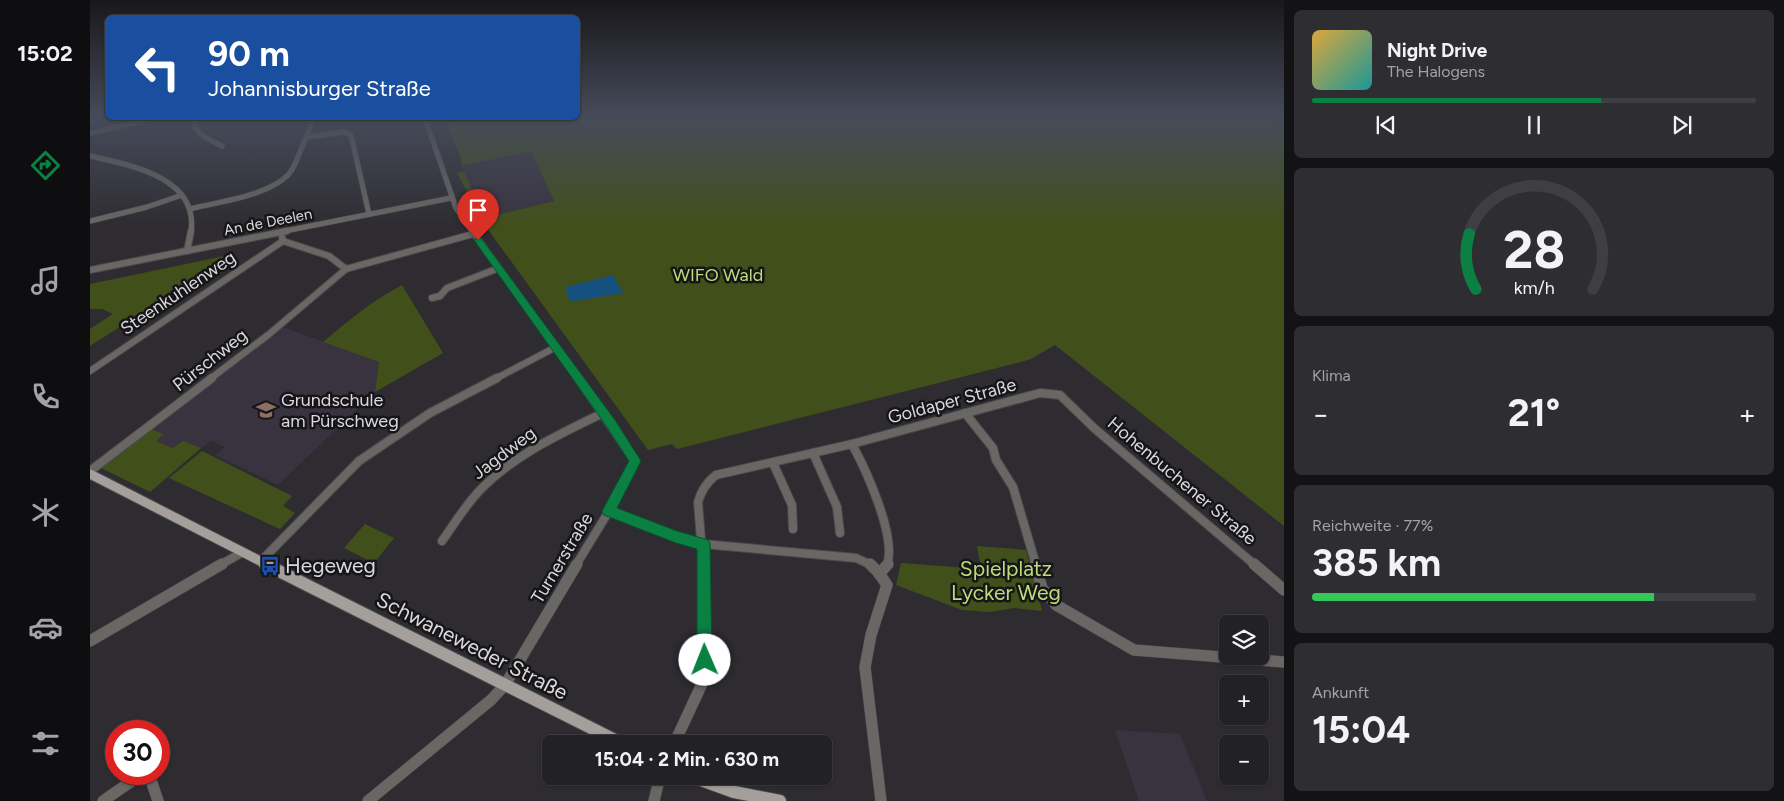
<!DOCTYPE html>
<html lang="de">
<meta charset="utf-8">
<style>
:root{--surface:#222125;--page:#2e2e32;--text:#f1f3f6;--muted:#a2a3a7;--line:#3f3e42;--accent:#0b8043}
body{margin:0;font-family:Figtree,sans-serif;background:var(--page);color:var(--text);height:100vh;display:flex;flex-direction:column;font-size:19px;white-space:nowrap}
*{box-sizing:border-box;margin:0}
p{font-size:16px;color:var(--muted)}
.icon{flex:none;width:28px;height:28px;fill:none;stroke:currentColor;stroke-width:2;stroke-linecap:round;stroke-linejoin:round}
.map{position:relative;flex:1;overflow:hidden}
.panel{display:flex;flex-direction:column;gap:10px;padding:10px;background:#131214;width:500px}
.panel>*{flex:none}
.top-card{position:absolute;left:15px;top:15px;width:475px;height:105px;border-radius:8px;box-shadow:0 1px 4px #0004,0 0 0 1px var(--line);background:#1a4fa0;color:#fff;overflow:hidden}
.fabs{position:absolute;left:1129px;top:615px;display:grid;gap:10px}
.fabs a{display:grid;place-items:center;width:50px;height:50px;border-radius:8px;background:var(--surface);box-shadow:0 1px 4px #0004,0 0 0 1px var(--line);font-size:25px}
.speed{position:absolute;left:15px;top:720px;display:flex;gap:10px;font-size:25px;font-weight:700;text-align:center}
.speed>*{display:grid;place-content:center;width:65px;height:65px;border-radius:50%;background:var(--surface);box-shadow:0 1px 4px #0004,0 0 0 1px var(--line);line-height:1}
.speed .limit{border:8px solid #d22;background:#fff;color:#111}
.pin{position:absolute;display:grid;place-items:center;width:42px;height:42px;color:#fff;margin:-51px -21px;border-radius:50% 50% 50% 0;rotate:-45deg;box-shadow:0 0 5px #0007}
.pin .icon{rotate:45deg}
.me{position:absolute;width:55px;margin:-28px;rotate:359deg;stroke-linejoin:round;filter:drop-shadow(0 0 4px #0008)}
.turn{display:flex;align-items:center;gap:18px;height:105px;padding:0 20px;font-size:22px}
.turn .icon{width:65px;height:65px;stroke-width:2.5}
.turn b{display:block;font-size:35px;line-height:42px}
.big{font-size:38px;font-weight:700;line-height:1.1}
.panel .card{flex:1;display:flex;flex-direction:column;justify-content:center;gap:8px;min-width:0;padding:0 18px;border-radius:8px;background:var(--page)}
.panel .dial{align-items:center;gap:0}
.dial svg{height:130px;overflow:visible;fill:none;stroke:var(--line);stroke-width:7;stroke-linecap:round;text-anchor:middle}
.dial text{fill:var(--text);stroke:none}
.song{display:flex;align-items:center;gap:15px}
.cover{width:60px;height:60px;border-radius:8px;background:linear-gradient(135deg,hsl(40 70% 55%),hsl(180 70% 35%))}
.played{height:5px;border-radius:2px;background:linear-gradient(90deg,var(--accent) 65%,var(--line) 65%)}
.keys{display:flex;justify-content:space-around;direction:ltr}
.heat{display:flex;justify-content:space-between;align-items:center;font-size:28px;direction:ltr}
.charge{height:8px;border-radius:4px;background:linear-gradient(90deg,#34c759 77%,var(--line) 0)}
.trip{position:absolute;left:452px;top:735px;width:290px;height:50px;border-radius:8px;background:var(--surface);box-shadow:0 1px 4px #0004,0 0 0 1px var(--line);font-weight:700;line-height:50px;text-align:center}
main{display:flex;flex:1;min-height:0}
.dock{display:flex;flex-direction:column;width:90px;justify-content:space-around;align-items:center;background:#0e0d0f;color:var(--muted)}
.dock .icon{width:35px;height:35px}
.dock .selected{color:var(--accent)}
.dock b{font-size:22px;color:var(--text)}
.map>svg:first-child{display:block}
.built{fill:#39333f}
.green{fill:#41501a}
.water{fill:#16507e}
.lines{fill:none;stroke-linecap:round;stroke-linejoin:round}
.minor-far3-casing{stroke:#4a484d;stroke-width:6}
.minor-far2-casing{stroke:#4a484d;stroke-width:8}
.minor-far1-casing{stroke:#4a484d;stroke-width:10}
.minor-casing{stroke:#4a484d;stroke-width:12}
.major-far1-casing{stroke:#4a484d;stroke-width:11}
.major-casing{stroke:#4a484d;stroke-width:14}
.minor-far3{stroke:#696764;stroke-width:5}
.minor-far2{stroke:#696764;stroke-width:6}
.minor-far1{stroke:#696764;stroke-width:8}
.minor{stroke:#696764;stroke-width:11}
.major-far1{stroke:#a59f9b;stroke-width:9}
.major{stroke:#a59f9b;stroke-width:12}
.route{fill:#0b8043;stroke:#07532c}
.labels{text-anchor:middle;stroke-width:5;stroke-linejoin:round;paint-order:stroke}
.far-street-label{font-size:15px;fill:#dbd9dd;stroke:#161517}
.park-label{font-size:18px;fill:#bedb7b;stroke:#161517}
.street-label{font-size:18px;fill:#dbd9dd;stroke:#161517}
.poi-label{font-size:18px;fill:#dbd9dd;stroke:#161517;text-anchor:start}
.near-poi-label{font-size:21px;fill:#dbd9dd;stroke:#161517;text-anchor:start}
.near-park-label{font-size:21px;fill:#bedb7b;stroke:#161517}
.near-street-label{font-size:21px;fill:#dbd9dd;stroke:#161517}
</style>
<main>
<nav class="dock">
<b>15:02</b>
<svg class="icon selected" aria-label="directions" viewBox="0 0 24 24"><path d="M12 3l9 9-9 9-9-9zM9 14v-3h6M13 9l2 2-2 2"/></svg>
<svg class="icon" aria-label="music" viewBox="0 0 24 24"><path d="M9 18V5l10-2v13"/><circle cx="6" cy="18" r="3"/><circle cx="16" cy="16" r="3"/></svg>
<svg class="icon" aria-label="phone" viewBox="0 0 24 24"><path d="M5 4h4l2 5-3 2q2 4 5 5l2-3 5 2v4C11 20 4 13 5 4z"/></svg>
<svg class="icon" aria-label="climate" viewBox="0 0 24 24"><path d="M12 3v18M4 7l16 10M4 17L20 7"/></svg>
<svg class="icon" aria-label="car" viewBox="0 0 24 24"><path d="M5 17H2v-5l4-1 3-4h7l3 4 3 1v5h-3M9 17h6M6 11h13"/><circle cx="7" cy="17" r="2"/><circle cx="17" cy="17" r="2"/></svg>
<svg class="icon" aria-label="filters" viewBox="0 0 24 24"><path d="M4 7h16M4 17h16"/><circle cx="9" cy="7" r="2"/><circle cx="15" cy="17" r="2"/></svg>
</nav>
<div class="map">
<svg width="1194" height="801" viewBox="0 0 1194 801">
<rect width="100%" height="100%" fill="#2e2c31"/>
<!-- built -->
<g class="built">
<polygon points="441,151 464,201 394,218 372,166"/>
<polygon points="193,327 289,362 285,392 188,485 125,455 135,447 121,441 111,448 93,441 83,448 65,441 62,429"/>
<polygon points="1025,730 1090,734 1117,801 1049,801"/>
</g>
<!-- green -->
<g class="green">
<polygon points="488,115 1155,115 1159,118 1177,117 1194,127 1194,526 965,345 941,359 923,364 587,449 582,444 558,450 394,224 367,173 374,171 394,218 464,201 441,151 372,166 371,158 354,118 488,118"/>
<polygon points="144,254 0,346 0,329 23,314 12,309 0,309 0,284"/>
<path d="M312,285L353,353L285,392L289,362L233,342C258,321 283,300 312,285Z"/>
<polygon points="62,429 73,434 66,441 83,448 93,441 111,448 60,492 11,468"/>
<polygon points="112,451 202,496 193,506 205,513 190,529 79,478"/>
<polygon points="275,524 304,538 284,563 254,548"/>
<polygon points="887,546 936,550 952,611 924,608 899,612 872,610 806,585 811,563 891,569"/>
</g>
<!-- water -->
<polygon class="water" points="523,275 533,293 485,301 479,300 475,287"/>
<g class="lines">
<defs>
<g id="minor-far3">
<path d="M103,118C104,135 119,139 132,146"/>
<polyline points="335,118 366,208 383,232"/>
<polyline points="0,133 66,118"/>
<polyline points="217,137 254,132 261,135 279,214"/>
<path d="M0,156C40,165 109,177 101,232"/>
<path d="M100,209C128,202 177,196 198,175C205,168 208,156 212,147C216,138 221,129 221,118"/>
<polyline points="0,221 57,207 92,195"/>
<polyline points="190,232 361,198"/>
</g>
<g id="minor-far2">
<polyline points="382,231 489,379"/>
<polyline points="192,237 193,241 239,256 256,269"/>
<polyline points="97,251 101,231"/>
<polyline points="0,270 197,231"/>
<polyline points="342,298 350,296 357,288 409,268"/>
<polyline points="0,371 193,241"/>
<polyline points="120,379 178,335 256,269 383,234"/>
<polyline points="405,379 466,347"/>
</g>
<g id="minor-far1">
<polyline points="875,413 903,448 906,460 923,487 946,565"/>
<path d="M762,444C776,470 807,537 797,565"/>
<polyline points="723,453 747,507 750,533"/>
<polyline points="683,463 702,505 703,529"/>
<polyline points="0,471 122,378"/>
<polyline points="519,511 586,537 613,544 766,558 781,565"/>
<path d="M352,541C365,523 376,504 392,488C426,454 470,434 513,413"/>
<polyline points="171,561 269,461 340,413 407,378"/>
<polyline points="130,565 153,552"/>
<polyline points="486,565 519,511 545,461 488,378"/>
<path d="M613,565L608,502C611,491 617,482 626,475L762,444L950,393L970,395L1004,428L1165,565"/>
</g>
<g id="minor">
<polyline points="780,564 788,572 797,585 781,635 775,667 791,801"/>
<polyline points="945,564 952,588 966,605 1044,650 1194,662"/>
<polyline points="1164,564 1194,590"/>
<polyline points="789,574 798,564"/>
<polyline points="0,641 132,564"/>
<polyline points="584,744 611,686 615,660 613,564"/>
<polyline points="13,801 49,776 59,774 68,801"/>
<polyline points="278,801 401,700 415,685 487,564"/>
<polyline points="564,801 570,776"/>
</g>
<polyline id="major-far1" points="0,474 178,565"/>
<g id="major">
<polyline points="175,564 533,744"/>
<polyline points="600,776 644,792 690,801"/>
</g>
</defs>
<!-- minor-far3 casing -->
<use href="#minor-far3" class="minor-far3-casing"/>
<!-- minor-far2 casing -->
<use href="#minor-far2" class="minor-far2-casing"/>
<!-- minor-far1 casing -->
<use href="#minor-far1" class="minor-far1-casing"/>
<!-- minor casing -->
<use href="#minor" class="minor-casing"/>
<!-- major-far1 casing -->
<use href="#major-far1" class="major-far1-casing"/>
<!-- major casing -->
<use href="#major" class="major-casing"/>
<!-- minor-far3 -->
<use href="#minor-far3" class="minor-far3"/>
<!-- minor-far2 -->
<use href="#minor-far2" class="minor-far2"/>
<!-- minor-far1 -->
<use href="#minor-far1" class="minor-far1"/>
<!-- minor -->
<use href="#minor" class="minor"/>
<!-- major-far1 -->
<use href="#major-far1" class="major-far1"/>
<!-- major -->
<use href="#major" class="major"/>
</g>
<!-- sky -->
<linearGradient id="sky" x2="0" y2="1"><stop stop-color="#19181b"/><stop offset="0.51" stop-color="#464b5a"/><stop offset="1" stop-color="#464b5a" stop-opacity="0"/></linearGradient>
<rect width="1194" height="227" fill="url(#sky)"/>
<!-- route -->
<polygon class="route" points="388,237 391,238 525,420 551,461 527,508 587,531 618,540 620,544 622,660 620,666 615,668 609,666 607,660 607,549 586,543 514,515 512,511 539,461 517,427 384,240"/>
<!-- icons -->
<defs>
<symbol id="school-bare" viewBox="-9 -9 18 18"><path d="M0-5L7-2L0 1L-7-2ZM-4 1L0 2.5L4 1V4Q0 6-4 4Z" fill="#8d6e63" stroke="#161517" stroke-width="2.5" paint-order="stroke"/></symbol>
<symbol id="bus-bare" viewBox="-9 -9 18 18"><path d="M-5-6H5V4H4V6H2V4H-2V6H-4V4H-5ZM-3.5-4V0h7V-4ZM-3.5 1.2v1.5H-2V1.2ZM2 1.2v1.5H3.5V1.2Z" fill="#1a4fb4" stroke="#161517" stroke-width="2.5" paint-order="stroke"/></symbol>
</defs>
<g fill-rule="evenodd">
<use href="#school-bare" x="162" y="396" width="28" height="28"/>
<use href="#bus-bare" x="166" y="552" width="28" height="28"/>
</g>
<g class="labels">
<!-- far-street labels -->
<g class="far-street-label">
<text transform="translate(178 222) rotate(-11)" y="5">An de Deelen</text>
</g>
<!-- park labels -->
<g class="park-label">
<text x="628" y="281">WIFO Wald</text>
</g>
<!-- street labels -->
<g class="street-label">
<text transform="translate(88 293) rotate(-34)" y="6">Steenkuhlenweg</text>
<text transform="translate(120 360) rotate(-38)" y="6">Pürschweg</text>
<text transform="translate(862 401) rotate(-15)" y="6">Goldaper Straße</text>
<text transform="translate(414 453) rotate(-37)" y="6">Jagdweg</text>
<text transform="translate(1092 481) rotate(40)" y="6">Hohenbuchener Straße</text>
<text transform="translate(472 558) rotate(-59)" y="6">Turnerstraße</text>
</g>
<!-- poi labels -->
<g class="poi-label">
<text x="191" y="406">Grundschule<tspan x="191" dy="21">am Pürschweg</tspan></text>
</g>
<!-- near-poi labels -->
<g class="near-poi-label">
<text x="195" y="573">Hegeweg</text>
</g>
<!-- near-park labels -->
<g class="near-park-label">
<text x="916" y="576">Spielplatz<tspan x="916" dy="24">Lycker Weg</tspan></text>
</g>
<!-- near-street labels -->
<g class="near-street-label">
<text transform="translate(382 646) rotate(27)" y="7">Schwaneweder Straße</text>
</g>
</g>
</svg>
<div class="fabs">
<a><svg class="icon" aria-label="layers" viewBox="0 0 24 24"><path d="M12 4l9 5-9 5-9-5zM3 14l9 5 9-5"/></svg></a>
<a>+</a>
<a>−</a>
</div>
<div class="speed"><div class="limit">30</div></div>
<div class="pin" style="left:388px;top:240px;background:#d93025"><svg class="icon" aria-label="arrive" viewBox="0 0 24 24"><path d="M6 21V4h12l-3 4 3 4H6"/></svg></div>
<svg class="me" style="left:615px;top:660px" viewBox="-20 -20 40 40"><circle r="19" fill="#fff"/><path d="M0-13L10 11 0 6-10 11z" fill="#0b8043"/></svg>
<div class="trip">15:04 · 2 Min. · 630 m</div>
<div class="top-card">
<div class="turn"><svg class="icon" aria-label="left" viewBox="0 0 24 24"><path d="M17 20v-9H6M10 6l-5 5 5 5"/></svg><div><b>90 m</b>Johannisburger Straße</div></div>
</div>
</div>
<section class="panel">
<div class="card">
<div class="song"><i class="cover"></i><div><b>Night Drive</b><p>The Halogens</p></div></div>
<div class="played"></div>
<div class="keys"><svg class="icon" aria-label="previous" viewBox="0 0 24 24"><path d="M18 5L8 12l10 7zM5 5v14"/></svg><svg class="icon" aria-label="pause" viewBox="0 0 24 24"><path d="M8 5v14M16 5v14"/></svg><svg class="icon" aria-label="next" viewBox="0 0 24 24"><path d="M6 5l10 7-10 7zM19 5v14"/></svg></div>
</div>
<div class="card dial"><svg viewBox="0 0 100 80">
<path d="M14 69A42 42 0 1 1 86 69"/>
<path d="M14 69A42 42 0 0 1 10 35" stroke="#0b8043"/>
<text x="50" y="56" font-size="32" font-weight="700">28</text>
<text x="50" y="72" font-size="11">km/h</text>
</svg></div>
<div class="card"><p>Klima</p>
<div class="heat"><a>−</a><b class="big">21°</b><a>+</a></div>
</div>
<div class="card"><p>Reichweite · 77%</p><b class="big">385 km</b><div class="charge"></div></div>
<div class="card"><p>Ankunft</p><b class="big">15:04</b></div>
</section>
</main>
